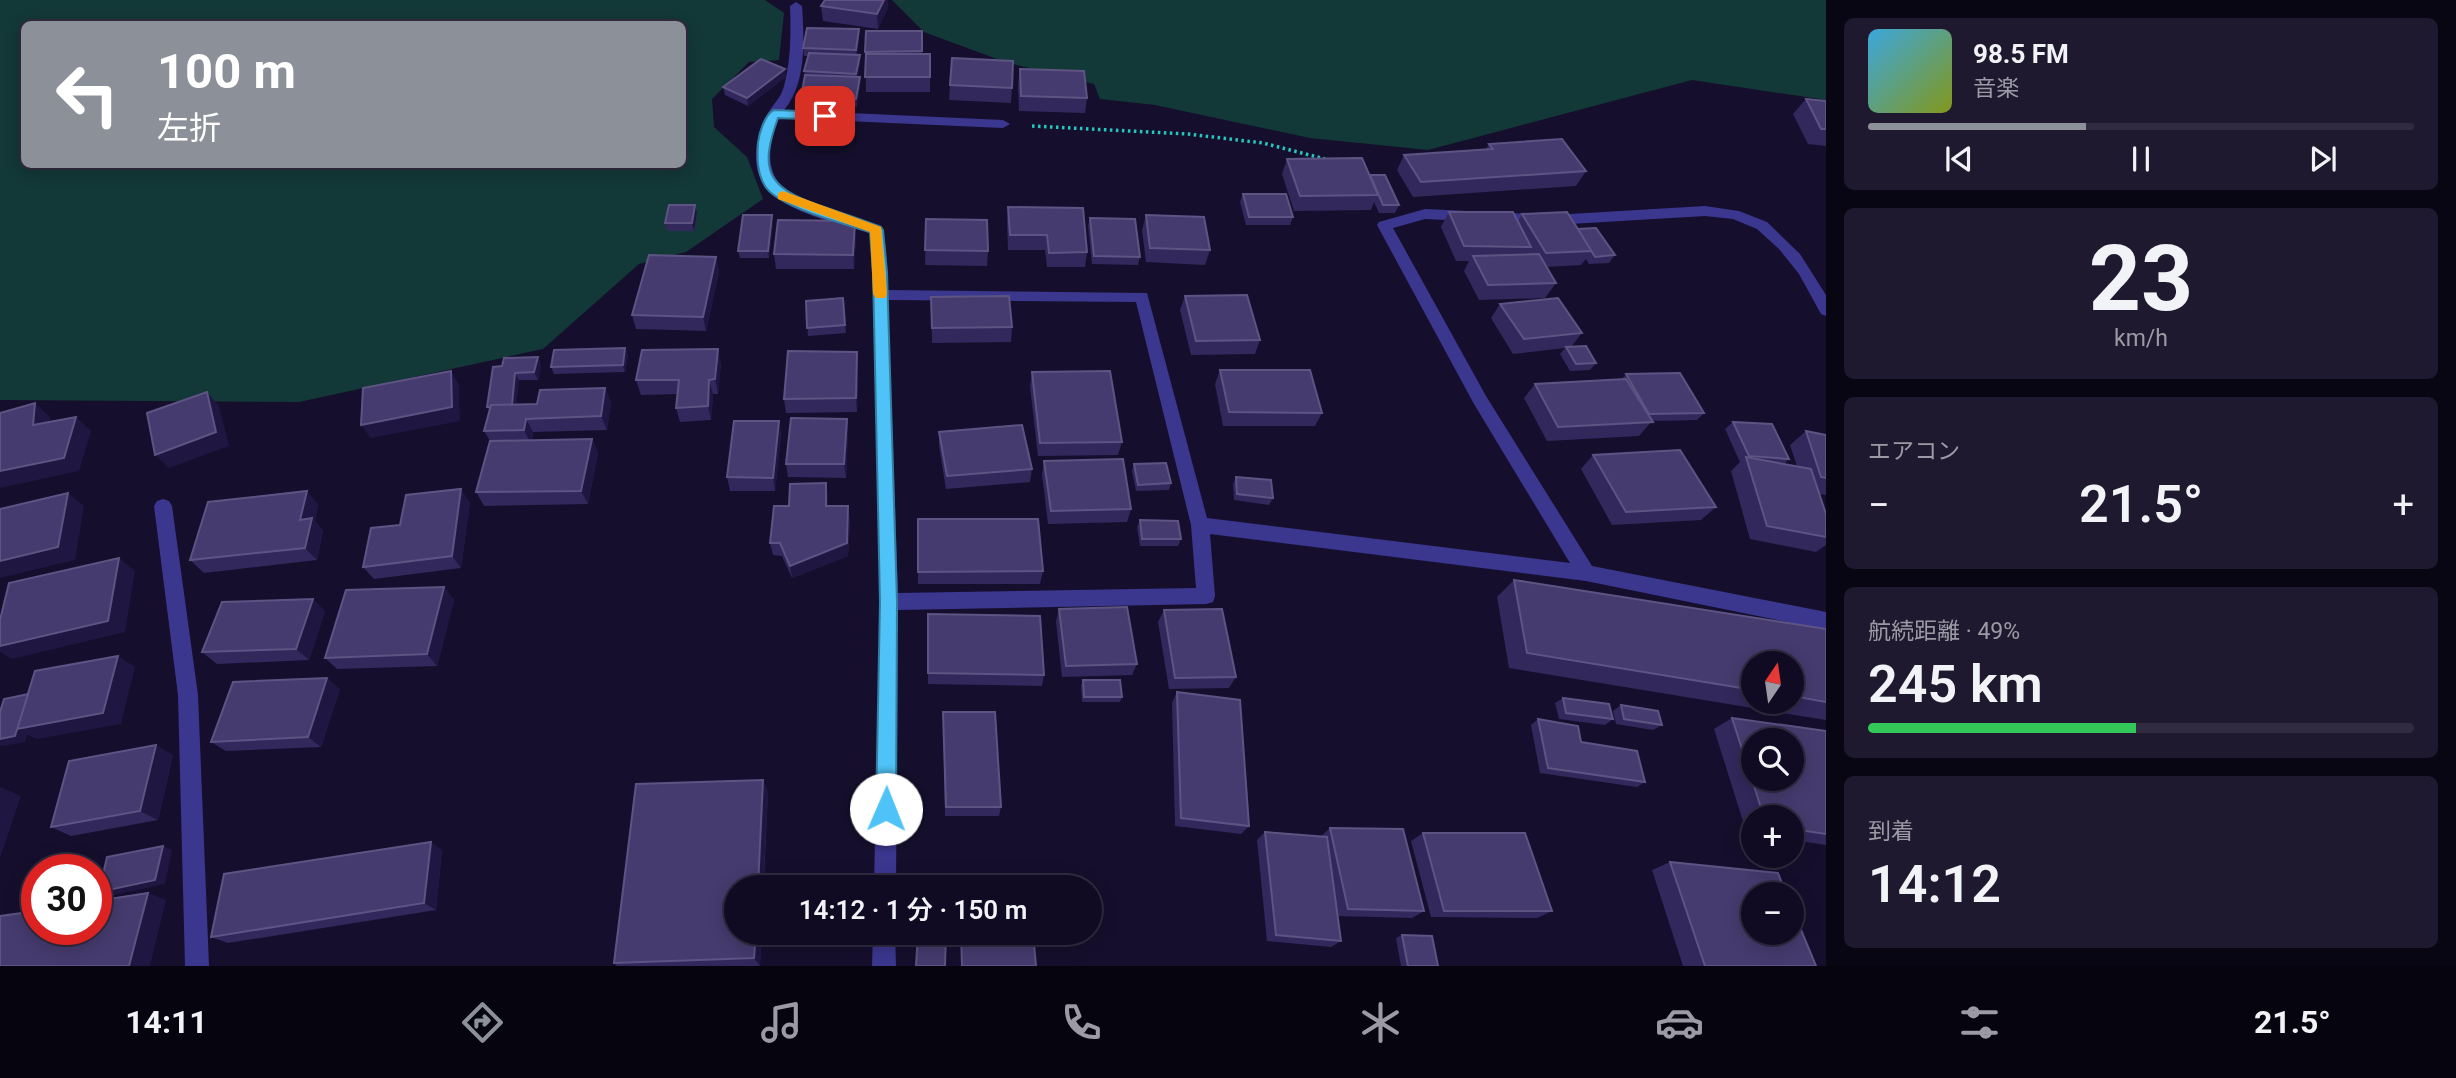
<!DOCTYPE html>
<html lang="ja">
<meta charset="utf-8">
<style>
:root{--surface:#100b22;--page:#1e192f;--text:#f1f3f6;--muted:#9c9ba5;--line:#302b40;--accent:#8c9099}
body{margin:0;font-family:Roboto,"Noto Sans JP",sans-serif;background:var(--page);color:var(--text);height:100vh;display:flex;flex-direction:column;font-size:26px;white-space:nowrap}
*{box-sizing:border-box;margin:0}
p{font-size:23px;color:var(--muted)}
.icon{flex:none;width:38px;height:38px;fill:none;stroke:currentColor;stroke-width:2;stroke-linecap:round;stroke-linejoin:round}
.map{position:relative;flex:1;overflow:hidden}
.panel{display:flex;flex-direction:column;gap:18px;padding:18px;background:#090613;width:630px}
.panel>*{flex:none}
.hud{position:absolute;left:21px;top:21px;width:665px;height:147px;border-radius:10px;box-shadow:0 4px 18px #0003,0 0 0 2px var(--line);background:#8c9099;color:#fff;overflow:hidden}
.needle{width:46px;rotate:13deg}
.tools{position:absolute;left:1741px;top:651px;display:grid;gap:14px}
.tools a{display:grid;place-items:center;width:63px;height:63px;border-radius:50%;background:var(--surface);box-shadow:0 4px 18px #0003,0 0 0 2px var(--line);font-size:35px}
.speed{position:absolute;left:21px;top:854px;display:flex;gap:14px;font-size:35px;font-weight:700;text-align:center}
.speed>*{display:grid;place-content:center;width:91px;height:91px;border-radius:50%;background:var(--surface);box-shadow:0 4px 18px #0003,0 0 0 2px var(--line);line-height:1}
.speed .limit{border:10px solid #d22;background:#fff;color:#111}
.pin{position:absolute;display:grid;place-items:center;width:60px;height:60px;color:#fff;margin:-30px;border-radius:14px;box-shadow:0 4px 10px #0006}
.me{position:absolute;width:77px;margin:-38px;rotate:1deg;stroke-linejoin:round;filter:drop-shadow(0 0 5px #0008)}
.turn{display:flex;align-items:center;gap:24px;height:147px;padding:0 21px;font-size:32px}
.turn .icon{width:91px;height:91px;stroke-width:2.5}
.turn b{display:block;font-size:49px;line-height:60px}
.big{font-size:52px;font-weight:600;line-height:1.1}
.panel .widget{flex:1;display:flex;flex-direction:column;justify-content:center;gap:10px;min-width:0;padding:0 24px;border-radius:10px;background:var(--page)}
.panel .dial{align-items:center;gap:0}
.dial b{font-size:91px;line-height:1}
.song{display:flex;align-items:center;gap:21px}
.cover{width:84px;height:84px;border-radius:10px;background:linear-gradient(135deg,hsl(200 70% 55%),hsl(70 70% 35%))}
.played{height:7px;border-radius:4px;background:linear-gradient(90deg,var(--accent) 40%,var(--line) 40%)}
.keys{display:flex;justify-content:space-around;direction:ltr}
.heat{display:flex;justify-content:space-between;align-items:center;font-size:38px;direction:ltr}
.charge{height:10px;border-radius:5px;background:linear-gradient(90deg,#34c759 49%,var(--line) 0)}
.trip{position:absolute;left:724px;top:875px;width:378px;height:70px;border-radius:35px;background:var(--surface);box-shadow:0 4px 18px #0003,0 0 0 2px var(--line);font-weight:600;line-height:70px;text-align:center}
.tab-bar{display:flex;height:112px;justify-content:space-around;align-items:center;background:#06040e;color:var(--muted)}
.tab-bar .icon{width:49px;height:49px}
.tab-bar .on{color:var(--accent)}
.tab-bar b{font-size:32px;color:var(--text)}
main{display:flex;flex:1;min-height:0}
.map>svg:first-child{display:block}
.green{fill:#123837;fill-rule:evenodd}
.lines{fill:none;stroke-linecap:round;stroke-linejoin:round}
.path{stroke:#27c7bf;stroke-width:3.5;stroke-dasharray:2.5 3.5;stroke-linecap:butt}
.street{fill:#3b378f;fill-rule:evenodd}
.wall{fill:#32285c;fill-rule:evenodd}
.shaded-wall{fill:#1f1642}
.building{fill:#453b6e;stroke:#5d5484;stroke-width:2;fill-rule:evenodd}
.route{fill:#4fc3f7;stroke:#337fa1;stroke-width:2}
.slow{fill:#f59e0b}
</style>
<main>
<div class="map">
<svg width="1826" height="966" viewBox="0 0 1826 966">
<rect width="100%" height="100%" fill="#150f2d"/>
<!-- green -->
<g class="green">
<path d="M0,0H765L784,13L779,60L749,62L712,99L714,127L747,157L763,199L686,252L639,264L543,349L299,402L0,400ZM24,24H682V164H24Z"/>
<polygon points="892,0 1826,0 1826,100 1692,80 1428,150 1310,138 1155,105 1100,99 1094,84 1005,62 924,32"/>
</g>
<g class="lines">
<!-- path -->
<polyline class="path" points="1032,126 1188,134 1263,143 1325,159"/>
<!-- street -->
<g class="street">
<path d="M796,2L802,6C804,39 807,83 784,110L1003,120L1010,124L1003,128L779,118C744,203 821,207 881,227L886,248L888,290L1147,293L1207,518L1570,563L1474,404L1377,225L1379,222L1425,209L1553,215L1705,206L1739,211L1767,222L1800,254L1826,295V316L1821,314L1799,274L1779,249L1757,229L1733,219L1705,216L1553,225L1425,219L1393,228L1486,396L1592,566L1826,612V630L1586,581L1210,534L1215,596L1213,602L1206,604L898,610L896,887H874L880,602L872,248L869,233C838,223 801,216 774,196C749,178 753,137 768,113C774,103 781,98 784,86C791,60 791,33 790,6ZM888,300L1136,302L1191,525L1196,588L898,593Z"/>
<polygon points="163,499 169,501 172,506 198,695 209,966 185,966 178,695 154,506 157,501"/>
<polygon points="873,933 895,933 896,966 872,966"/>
</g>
</g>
<!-- wall -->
<g class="wall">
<polygon points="825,0 888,0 888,7 878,29 823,21 821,6"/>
<polygon points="922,31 922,54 930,77 930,92 866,92 865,52"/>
<polygon points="859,37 857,55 860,55 860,63 857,77 860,85 857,107 801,105 801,97 805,75 804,71 808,56 804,56 803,48"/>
<polygon points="1020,69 1087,98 1085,113 1019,111 1018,84"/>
<polygon points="786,77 748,106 725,95 723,87"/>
<polygon points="950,85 1012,88 1011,103 949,100"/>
<polygon points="1806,99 1826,101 1826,146 1808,144 1793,114"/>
<polygon points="1489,144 1586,171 1576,186 1413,197 1397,170 1404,155 1486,149"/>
<polygon points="1287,159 1370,175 1399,205 1395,213 1379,213 1374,202 1371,210 1294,211 1282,174"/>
<polygon points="1243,194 1293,217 1290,225 1246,225 1240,202"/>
<polygon points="1008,207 1087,252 1085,267 1047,267 1045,250 1008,250 1007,222"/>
<polygon points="1449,212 1518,221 1522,214 1578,229 1615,255 1609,263 1589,264 1586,259 1581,265 1546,267 1556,283 1545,298 1479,300 1464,271 1469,261 1456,261 1441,227"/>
<polygon points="697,213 694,231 667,231 665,223"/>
<polygon points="1146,215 1210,250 1205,265 1146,262 1142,230"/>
<polygon points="1090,218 1140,257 1138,265 1092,264 1088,226"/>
<polygon points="926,219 988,251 987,266 925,265"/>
<polygon points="773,223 769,258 740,258 738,251"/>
<polygon points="856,236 854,269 776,269 774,254"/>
<polygon points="716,257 719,272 706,331 636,329 632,315"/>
<polygon points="1185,296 1260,340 1255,354 1191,355 1180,310"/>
<polygon points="931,297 1012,327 1011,342 932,343"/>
<polygon points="843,298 846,333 808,336 806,301"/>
<polygon points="1500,304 1582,333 1571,347 1596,363 1590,370 1570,371 1560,354 1565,348 1513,354 1491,318"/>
<polygon points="625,348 628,355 625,372 554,374 551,367"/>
<polygon points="857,352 858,366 857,412 786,413 784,399"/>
<polygon points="538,357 541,365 538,380 519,380 516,405 537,404 605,388 611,402 607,430 533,432 532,440 592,439 598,453 588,504 484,506 476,492 490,441 484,431 490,411 487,407 502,366"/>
<polygon points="721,363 718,394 713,394 711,420 680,422 676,408 677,394 641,395 636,380"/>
<polygon points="1220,370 1322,413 1315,426 1223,426 1215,384"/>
<polygon points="1032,372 1122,442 1118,455 1038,456 1030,386"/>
<polygon points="1626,374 1704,413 1697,420 1652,421 1639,436 1547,441 1524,398 1535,384 1622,379"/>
<polygon points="847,419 848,433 846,478 788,477 786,464"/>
<polygon points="779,421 781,435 775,491 730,491 727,477"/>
<polygon points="1733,422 1789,459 1784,464 1797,466 1790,445 1806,431 1826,435 1826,495 1819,494 1826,514 1826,545 1816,552 1750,539 1731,471 1740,462 1725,429"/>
<polygon points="939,432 1032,469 1030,482 946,489 939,446"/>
<polygon points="1593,455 1716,507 1701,520 1612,525 1581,469"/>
<polygon points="1044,461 1131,509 1127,522 1048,524 1042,474"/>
<polygon points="1134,464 1171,483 1169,490 1136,491 1132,471"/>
<polygon points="1236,477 1273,498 1269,505 1234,500 1233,484"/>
<polygon points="826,483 828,506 850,519 848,556 792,578 782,556 773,555 770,543 789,506"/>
<polygon points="470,502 461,568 374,579 363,567 400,525"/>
<polygon points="318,504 315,521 323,531 317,560 204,573 190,560"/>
<polygon points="918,519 1043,571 1040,584 918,584"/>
<polygon points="1140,520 1181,539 1178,546 1140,546 1137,527"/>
<path d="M1514,580L1826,629V720L1509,668L1497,597ZM1754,663H1792V702H1754Z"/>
<polygon points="444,587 454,600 437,666 337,669 325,658"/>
<polygon points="1059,609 1137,664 1132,675 1062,677 1056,621"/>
<polygon points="1164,610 1236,677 1229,688 1169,689 1158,622"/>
<polygon points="325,611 309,660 217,664 202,652"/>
<polygon points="928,614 1044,675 1042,686 928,684"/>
<polygon points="1083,680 1122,697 1120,702 1082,702 1081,686"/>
<polygon points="340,689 321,747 226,751 211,742"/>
<polygon points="1177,692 1249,826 1241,834 1175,826 1172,703"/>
<polygon points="1563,698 1613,719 1605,725 1559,719 1555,703"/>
<polygon points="1621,705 1662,725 1653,730 1616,724 1613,711"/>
<polygon points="943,712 1001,807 999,816 945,816"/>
<polygon points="1732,718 1826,731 1826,845 1792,840 1792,817 1754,817 1754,835 1747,834 1714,729"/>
<polygon points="1538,719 1581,742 1645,782 1637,787 1540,773 1531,725"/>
<polygon points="173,755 158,820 71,836 51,827"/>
<polygon points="763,780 768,793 760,966 617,966 614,963"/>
<polygon points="1330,828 1424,911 1412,918 1338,916 1341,941 1331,947 1267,941 1257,840 1265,832 1320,837"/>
<polygon points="1423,833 1552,911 1537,918 1431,917 1411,841"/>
<polygon points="442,850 436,910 228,943 211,937"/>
<polygon points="1670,862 1816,966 1683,966 1652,870"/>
<polygon points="1402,935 1438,966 1401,966 1396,938"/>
</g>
<!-- shaded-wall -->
<g class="shaded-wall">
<polygon points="884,0 888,0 888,7 878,29 877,14"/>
<polygon points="859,29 859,37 857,58 856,50"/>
<polygon points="860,55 860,63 857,82 856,74"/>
<polygon points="785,69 786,77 748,106 747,98"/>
<polygon points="860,77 860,85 857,107 856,99"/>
<polygon points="695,205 697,213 694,231 692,223"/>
<polygon points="772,215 773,223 769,258 768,251"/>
<polygon points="855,221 856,236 854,269 853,255"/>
<polygon points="716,257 719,272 706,331 703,317"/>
<polygon points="625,348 628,355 625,372 623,365"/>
<polygon points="718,349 721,363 718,394 715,379"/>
<polygon points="857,352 858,366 857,412 856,398"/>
<polygon points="538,357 541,365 538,380 534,372"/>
<polygon points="451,371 459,385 460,421 371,438 361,425"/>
<polygon points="515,373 519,380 516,412 512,405"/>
<polygon points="709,380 713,394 711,420 708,406"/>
<polygon points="605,388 611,402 607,430 601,416"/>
<polygon points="207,392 219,406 229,446 169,468 155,455"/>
<polygon points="35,403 50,417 49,438 33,425"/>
<polygon points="76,417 91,431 79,471 0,488 0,471"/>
<polygon points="526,419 533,432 531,444 524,430"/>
<polygon points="847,419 848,433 846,478 844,464"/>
<polygon points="779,421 781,435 775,491 773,478"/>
<polygon points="592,439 598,453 588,504 581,491"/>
<polygon points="826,483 828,496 828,519 826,506"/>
<polygon points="461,489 470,502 461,568 452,556"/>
<polygon points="307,491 318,504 315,521 323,531 317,560 305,548 300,520"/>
<polygon points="68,493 84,506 75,560 0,578 0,561"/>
<polygon points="848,506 850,519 848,556 792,578 790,566"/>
<polygon points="119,558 135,571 125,632 12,659 0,652 0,646"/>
<polygon points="444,587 454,600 437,666 427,654"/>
<polygon points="313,599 325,611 309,660 296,649"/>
<polygon points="118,656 135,667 121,724 37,739 27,735 25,742 2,746 0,745 0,739 28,694"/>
<polygon points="327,678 340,689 321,747 308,737"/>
<polygon points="156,745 173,755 158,820 140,811"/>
<polygon points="763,780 768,793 763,887 758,887"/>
<polygon points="0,787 21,796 0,858"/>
<polygon points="431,842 442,850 436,910 424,903"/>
<polygon points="163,846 172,850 165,884 109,896 99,892"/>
<polygon points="148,893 166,900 150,966 129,966"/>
<polygon points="756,933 761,933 760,966 754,958"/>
</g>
<!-- building -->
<g class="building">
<polygon points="825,0 884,0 877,14 821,6"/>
<polygon points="807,28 859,29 856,50 803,48"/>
<polygon points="866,31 922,31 922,51 865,52"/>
<polygon points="809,53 860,55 856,74 804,71"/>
<polygon points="866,54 930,54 930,77 865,77"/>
<polygon points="952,58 1013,61 1012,88 950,85"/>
<polygon points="761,59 785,69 747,98 723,87"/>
<polygon points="1020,69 1084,71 1087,98 1021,96"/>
<polygon points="805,75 860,77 856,99 801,97"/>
<polygon points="1806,99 1826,101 1826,129 1821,129"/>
<polygon points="1562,139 1586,171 1421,182 1404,155 1493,149 1489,144"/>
<polygon points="1362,158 1378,195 1300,196 1287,159"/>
<polygon points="1370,175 1385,175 1399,205 1383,205"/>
<polygon points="1243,194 1286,194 1293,217 1249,217"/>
<polygon points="669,205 695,205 692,223 665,223"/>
<polygon points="1008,207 1083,208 1087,252 1049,253 1047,235 1010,235"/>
<polygon points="1449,212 1513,212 1531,247 1464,246"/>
<polygon points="1567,212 1592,251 1546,253 1522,214"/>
<polygon points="743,215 772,215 768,251 738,251"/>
<polygon points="1146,215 1204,217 1210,250 1150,248"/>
<polygon points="1090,218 1135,219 1140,257 1094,256"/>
<polygon points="926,219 987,220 988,251 925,250"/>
<polygon points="778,220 855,221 853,255 774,254"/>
<polygon points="1596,228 1615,255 1595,257 1578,229"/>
<polygon points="1539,254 1556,283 1488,285 1473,256"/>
<polygon points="649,255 716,257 703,317 632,315"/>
<polygon points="1247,295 1260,340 1196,341 1185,296"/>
<polygon points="1009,296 1012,327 932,328 931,297"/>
<polygon points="843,298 845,325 807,328 806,301"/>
<polygon points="1558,298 1582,333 1524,339 1500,304"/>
<polygon points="1586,346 1596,363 1576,364 1566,347"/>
<polygon points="625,348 623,365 551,367 554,350"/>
<polygon points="718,349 715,379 709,380 708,406 676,408 679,380 636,380 642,350"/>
<polygon points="788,351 857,352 856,398 784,399"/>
<polygon points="538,357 534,372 515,373 512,405 491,405 491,407 487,407 493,367 502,366 504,358"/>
<polygon points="1220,370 1310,370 1322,413 1229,412"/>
<polygon points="451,371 452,407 361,425 363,388"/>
<polygon points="1110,371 1122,442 1040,443 1032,372"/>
<polygon points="1680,373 1704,413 1649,414 1626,374"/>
<polygon points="1626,379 1653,422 1558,427 1535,384"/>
<polygon points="605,388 601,416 526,419 524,430 484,431 491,405 537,404 540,390"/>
<polygon points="207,392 216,432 155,455 147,413"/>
<polygon points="35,403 33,425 76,417 64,458 0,471 0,413"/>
<polygon points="791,418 847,419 844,464 786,464"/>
<polygon points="734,421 779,421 773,478 727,477"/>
<polygon points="1733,422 1772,424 1789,459 1749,456"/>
<polygon points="1022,425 1032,469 947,476 939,432"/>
<polygon points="1806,431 1826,435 1826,478 1821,477"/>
<polygon points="592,439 581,491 476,492 490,441"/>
<polygon points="1680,450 1716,507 1626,512 1593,455"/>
<polygon points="1746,457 1811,469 1826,514 1826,537 1767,526"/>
<polygon points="1123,459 1131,509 1051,511 1044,461"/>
<polygon points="1166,463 1171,483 1138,485 1134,464"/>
<polygon points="1236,477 1271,480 1273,498 1237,494"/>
<polygon points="826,483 826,506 848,506 847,543 790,566 780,543 770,543 774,506 789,506 790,484"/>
<polygon points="461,489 452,556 363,567 371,528 400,525 406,495"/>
<polygon points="307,491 300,520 312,518 305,548 190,560 208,502"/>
<polygon points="68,493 58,547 0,561 0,509"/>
<polygon points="918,519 1038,519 1043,571 918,572"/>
<polygon points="1140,520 1178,521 1181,539 1142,539"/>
<polygon points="119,558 108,621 0,646 0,620 9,583"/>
<polygon points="1514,580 1826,629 1826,702 1792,696 1792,663 1754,663 1754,690 1527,653"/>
<polygon points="444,587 427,654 325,658 346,590"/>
<polygon points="313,599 296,649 202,652 222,602"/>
<polygon points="1127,607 1137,664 1066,666 1059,609"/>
<polygon points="1222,609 1236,677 1175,678 1164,610"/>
<polygon points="928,614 1040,616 1044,675 928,673"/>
<polygon points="118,656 103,713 17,729 35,671"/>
<polygon points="327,678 308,737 211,742 233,682"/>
<polygon points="1083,680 1120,680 1122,697 1084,697"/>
<polygon points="1177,692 1240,700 1249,826 1181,818"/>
<polygon points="28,694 15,736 0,739 0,712 4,699"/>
<polygon points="1563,698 1609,704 1613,719 1566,713"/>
<polygon points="1621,705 1658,711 1662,725 1624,719"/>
<polygon points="943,712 995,712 1001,807 946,807"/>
<path d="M1732,718L1826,731V834L1792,829V817H1764ZM1754,740H1792V779H1754Z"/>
<polygon points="1538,719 1578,726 1581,742 1637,751 1645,782 1548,768"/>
<polygon points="156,745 140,811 51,827 69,761"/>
<polygon points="763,780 758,887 737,887 737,933 756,933 754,958 614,963 636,784"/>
<polygon points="1330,828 1403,829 1424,911 1348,909"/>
<polygon points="1265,832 1327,837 1341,941 1276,935"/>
<polygon points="1423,833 1525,833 1552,911 1444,911"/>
<polygon points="431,842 424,903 211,937 224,874"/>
<polygon points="163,846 155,880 99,892 107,857"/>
<polygon points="1670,862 1778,873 1786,894 1754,894 1754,933 1792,933 1792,908 1816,966 1705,966"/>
<polygon points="148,893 129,966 0,966 0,916 37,911 37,929 96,929 96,901"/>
<polygon points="918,933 946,933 945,966 916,966"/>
<polygon points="961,933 1033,933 1036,966 962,966"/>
<polygon points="1402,935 1432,936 1438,966 1408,966"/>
</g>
<!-- route -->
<path class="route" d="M774,110L825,112L831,116L825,120L778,118C759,170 767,187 818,205C839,212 860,219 881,227L883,230L887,272L897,602L896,809L893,816L886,819L879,816L876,809L880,602L873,272L870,232C846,224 777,207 765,186C757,173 757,158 758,143C759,133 765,114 774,110Z"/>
<!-- slow -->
<polygon class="slow" points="783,191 881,227 887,294 885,298 876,298 873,294 870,232 778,199 778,193"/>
</svg>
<div class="tools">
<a><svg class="needle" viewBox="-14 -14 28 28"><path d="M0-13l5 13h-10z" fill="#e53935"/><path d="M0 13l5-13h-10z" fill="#9c9ba5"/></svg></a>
<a><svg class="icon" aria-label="search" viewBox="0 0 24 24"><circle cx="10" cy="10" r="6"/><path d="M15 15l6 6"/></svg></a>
<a>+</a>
<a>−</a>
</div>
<div class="speed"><div class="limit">30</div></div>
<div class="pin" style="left:825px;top:116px;background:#d93025"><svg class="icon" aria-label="arrive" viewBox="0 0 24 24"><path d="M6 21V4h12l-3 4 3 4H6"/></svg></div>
<svg class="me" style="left:886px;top:809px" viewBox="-20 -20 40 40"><circle r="19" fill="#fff"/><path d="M0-13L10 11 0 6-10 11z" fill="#4fc3f7"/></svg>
<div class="trip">14:12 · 1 分 · 150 m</div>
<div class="hud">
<div class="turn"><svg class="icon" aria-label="left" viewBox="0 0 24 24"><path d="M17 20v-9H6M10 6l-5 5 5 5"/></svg><div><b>100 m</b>左折</div></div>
</div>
</div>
<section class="panel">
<div class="widget">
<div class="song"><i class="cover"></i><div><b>98.5 FM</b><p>音楽</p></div></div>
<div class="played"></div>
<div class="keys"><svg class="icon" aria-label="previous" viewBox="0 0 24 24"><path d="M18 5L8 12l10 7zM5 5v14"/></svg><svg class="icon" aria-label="pause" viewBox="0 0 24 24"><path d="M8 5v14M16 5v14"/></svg><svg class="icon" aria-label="next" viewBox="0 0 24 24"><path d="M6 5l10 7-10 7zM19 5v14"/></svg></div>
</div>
<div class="widget dial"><b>23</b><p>km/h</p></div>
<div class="widget"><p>エアコン</p>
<div class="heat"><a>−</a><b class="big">21.5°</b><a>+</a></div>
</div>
<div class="widget"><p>航続距離 · 49%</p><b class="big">245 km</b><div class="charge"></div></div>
<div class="widget"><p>到着</p><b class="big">14:12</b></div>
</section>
</main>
<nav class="tab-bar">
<b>14:11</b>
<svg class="icon on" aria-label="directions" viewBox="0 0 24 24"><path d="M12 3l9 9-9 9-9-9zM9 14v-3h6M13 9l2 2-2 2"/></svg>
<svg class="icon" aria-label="music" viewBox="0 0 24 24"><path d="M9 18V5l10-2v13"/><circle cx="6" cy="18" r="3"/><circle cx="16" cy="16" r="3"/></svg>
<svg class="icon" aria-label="phone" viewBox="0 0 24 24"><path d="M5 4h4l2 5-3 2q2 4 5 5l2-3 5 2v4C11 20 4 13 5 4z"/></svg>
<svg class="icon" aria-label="climate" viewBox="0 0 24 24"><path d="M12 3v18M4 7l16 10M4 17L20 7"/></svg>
<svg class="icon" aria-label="car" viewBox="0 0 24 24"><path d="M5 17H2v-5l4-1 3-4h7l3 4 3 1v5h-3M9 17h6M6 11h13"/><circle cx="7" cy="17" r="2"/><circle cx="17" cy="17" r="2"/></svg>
<svg class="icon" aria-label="filters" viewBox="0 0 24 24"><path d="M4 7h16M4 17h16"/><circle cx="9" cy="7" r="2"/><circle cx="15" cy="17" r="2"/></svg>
<b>21.5°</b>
</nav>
